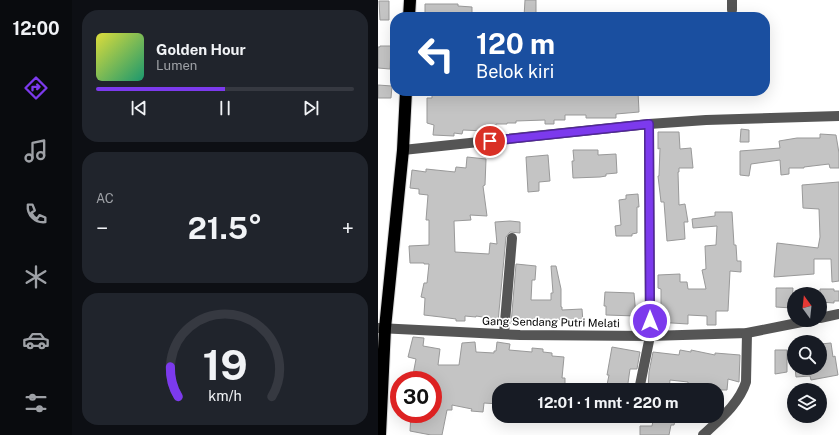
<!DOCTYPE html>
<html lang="id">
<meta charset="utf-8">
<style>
:root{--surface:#171b24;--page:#20242c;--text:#f1f3f6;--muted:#9ea1a6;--line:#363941;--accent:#7c3aed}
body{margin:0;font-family:"Public Sans",sans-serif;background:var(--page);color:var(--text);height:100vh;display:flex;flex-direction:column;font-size:15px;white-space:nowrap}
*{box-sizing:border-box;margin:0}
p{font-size:13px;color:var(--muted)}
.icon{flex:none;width:22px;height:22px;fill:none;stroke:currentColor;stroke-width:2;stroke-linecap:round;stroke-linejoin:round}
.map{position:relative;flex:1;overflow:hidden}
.sheet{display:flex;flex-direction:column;gap:10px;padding:10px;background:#0d0f14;width:306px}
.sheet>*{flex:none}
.banner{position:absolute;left:12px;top:12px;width:380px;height:84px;border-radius:16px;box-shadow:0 4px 16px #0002;background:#1a4fa0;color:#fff;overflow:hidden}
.needle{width:26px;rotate:345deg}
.controls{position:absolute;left:409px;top:287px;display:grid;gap:8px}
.controls a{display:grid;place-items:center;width:40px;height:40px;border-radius:50%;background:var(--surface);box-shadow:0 4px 16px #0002;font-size:20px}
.speed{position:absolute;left:12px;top:371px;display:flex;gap:8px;font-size:20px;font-weight:700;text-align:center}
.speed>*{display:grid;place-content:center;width:52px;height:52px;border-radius:50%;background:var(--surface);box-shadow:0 4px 16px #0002;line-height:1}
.speed .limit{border:6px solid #d22;background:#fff;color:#111}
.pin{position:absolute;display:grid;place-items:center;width:34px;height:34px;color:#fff;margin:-17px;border:2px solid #fff;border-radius:50%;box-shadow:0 1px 4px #0007}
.me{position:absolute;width:44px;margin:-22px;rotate:0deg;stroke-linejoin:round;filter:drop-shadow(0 0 3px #0008)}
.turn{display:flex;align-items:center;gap:14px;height:84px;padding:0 20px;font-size:18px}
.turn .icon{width:52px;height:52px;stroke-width:2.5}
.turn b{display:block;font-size:28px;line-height:34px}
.big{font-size:30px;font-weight:700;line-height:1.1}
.sheet .widget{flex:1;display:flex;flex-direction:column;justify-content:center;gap:6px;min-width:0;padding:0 14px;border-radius:16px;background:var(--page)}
.sheet .dial{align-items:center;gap:0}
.dial svg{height:104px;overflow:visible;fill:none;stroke:var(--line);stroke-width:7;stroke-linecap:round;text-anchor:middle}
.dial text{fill:var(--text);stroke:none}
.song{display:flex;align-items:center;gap:12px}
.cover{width:48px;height:48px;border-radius:6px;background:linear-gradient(135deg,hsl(60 70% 55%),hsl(160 70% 35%))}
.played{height:4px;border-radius:2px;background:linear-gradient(90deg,var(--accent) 50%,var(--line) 50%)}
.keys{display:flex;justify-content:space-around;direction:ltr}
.heat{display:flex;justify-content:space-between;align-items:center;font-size:22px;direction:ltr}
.trip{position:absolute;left:114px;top:383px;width:232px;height:40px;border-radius:16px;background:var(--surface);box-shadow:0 4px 16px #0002;font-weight:700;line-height:40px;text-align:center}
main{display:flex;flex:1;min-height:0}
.tab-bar{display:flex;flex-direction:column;width:72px;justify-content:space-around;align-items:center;background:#090b0e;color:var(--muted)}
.tab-bar .icon{width:28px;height:28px}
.tab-bar .selected{color:var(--accent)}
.tab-bar b{font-size:18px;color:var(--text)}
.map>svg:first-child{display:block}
.building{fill:#c4c4c4;stroke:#999}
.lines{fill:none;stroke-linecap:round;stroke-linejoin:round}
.highway-casing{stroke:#dbdbdb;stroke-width:14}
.minor{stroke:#555;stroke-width:10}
.highway{stroke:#000;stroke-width:12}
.route-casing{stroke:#51269a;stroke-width:10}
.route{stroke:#7c3aed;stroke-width:7}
.labels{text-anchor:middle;stroke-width:3.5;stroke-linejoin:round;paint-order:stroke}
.street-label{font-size:11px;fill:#000;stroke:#fff}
</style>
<main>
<nav class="tab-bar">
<b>12:00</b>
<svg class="icon selected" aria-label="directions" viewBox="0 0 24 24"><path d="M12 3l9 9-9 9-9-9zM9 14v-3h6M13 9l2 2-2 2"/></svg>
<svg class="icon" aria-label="music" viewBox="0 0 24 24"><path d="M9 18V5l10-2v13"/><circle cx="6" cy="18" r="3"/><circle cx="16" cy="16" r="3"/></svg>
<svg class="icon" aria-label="phone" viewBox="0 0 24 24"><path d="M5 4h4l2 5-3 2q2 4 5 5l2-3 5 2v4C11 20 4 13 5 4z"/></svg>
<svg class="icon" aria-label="climate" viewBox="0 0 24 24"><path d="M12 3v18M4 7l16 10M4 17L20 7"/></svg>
<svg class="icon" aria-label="car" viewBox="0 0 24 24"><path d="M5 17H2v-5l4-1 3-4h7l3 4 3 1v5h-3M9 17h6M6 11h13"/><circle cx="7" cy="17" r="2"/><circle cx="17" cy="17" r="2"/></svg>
<svg class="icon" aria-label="filters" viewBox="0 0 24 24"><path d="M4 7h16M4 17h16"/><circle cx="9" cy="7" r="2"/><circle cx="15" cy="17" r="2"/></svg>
</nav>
<section class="sheet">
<div class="widget">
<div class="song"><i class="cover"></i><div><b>Golden Hour</b><p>Lumen</p></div></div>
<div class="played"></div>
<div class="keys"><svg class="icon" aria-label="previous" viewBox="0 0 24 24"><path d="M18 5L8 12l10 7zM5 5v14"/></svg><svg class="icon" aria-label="pause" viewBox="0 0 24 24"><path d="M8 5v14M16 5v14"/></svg><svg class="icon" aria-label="next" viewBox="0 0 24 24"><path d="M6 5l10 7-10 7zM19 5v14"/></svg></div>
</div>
<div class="widget"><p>AC</p>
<div class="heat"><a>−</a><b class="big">21.5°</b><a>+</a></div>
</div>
<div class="widget dial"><svg viewBox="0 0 100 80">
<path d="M14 69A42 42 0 1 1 86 69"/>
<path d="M14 69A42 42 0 0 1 8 46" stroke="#7c3aed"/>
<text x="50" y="56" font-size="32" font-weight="700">19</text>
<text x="50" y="72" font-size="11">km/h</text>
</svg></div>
</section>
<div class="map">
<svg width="461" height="435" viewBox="0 0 461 435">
<rect width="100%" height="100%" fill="#fff"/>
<!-- building -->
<g class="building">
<polygon points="147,0 158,0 158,17 146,17"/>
<polygon points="1,1 11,1 11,20 2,20"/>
<polygon points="47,4 80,4 80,6 94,7 94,17 47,17"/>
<polygon points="2,46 13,46 12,69 0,68 0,47 2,47"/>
<polygon points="0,85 14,86 13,98 0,98"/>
<polygon points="54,91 260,91 261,112 238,114 238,118 208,118 208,115 187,115 187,120 176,120 176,124 167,124 167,120 138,121 138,123 129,123 129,124 118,124 118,126 107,125 107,131 85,130 84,134 76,133 76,136 55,135 56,125 49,123 49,98 54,98"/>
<polygon points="363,129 371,130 371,142 362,142"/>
<polygon points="280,132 301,132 302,149 313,148 315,168 301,168 301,172 300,172 301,205 307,204 310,222 306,222 307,239 289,241 286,202 283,202 280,176 281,176 282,148 280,149"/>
<polygon points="442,134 458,135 461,153 461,168 452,168 451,164 426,167 426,168 411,168 411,174 403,175 402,160 373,164 371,176 362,175 362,151 402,148 401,141 419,138 442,138"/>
<polygon points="195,150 220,150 220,155 238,154 239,173 228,174 228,176 222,177 195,178 194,161 196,161"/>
<polygon points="170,155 172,181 161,182 161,191 150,192 148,157"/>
<polygon points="89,157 108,159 107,185 105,186 109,216 92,215 93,220 76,221 77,252 111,254 112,243 119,244 117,222 132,221 142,222 142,233 132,232 128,237 120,322 118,322 118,319 98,316 98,317 87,316 87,321 78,321 78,319 63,317 46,315 47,298 43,297 46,283 49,283 51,264 46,264 46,263 32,263 31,246 51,245 51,220 48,220 50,195 41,194 41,189 32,188 34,170 48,172 48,169 77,172 78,167 88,168"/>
<polygon points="461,182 461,281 454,282 453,259 436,259 436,274 396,277 399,243 440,248 442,237 441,209 425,208 424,185"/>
<polygon points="260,194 261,207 259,207 259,233 254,234 254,236 238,236 237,226 243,225 241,200 248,199 248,195"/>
<polygon points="337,212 354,212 356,245 358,245 359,261 363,261 363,272 352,271 350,311 338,311 338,325 329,325 329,316 310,315 310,324 278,322 278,306 283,306 283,289 280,288 280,275 302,274 302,282 309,282 310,289 328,289 324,270 328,269 327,246 338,245 339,226 315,228 314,219 337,216"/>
<polygon points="138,264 158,266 157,280 154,280 153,300 173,300 173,293 175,293 173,266 178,266 183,289 183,307 184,307 184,310 204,309 205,322 189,324 188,319 155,321 155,326 133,324"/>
<polygon points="398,288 415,288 414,308 398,307"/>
<polygon points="442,289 456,289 456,291 461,291 461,301 456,301 456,303 442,302"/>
<polygon points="227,292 256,293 258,316 228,315 228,306 226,306"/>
<polygon points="35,337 46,338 45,346 62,349 60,365 81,365 84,343 97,342 98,352 116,353 116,351 118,351 119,342 132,344 131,350 154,352 154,348 165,349 165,352 174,353 174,356 186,357 184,378 187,378 187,389 161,387 161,390 121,390 121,404 106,403 105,412 93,411 94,409 74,405 74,410 69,410 64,435 53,435 32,431 33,414 47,415 47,414 56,414 58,380 34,380 38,359 30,357"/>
<polygon points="453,343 455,357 457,356 460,375 433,380 432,376 418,377 417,368 442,368 442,365 444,364 442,344"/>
<polygon points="234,347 262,352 259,369 252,369 249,390 228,390 231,375 229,375"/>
<polygon points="302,350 313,352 313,350 337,355 337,353 362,355 361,382 350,379 349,390 332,390 320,389 321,387 310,385 310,382 292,380 291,390 270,390 271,372 275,352 301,355"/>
<polygon points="397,350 409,350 409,372 397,374"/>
<polygon points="270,416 298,416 296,425 293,425 291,435 262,435 262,426 274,426 275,421 270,420"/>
</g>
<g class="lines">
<defs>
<g id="highway">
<polyline points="31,17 32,0"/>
<polyline points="2,435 7,328 25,150 28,91"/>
</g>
</defs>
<!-- highway casing -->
<use href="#highway" class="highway-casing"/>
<!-- minor -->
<g class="minor">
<polyline points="354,0 354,10"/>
<polyline points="25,150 271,124 328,120 461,116"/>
<polyline points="442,318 461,314"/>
<polyline points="0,328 142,335 272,336 369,333 434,320"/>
<polyline points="126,334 134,238"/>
<polyline points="261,390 272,336 271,124"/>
<path d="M325,435C341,420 361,404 368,382L369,333"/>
</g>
<!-- highway -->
<use href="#highway" class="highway"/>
</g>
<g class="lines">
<defs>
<polyline id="route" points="112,141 271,124 272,321"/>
</defs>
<!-- route casing -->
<use href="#route" class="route-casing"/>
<!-- route -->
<use href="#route" class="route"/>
</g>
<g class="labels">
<!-- street labels -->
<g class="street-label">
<text transform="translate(173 322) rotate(1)" y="4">Gang Sendang Putri Melati</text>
</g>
</g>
</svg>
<div class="controls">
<a><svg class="needle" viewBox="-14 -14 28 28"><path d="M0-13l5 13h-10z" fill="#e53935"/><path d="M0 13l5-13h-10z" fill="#9ea1a6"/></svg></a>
<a><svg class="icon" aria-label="search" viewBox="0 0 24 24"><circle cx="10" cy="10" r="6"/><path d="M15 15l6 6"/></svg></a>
<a><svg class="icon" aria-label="layers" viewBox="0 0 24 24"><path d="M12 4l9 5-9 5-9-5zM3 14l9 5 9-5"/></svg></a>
</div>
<div class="speed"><div class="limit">30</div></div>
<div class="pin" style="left:112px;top:141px;background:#d93025"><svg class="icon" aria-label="arrive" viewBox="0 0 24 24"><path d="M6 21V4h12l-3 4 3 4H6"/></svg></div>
<svg class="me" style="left:272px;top:321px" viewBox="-20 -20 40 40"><circle r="17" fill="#7c3aed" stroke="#fff" stroke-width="3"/><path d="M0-11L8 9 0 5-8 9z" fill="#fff"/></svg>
<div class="trip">12:01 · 1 mnt · 220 m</div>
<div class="banner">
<div class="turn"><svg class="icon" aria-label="left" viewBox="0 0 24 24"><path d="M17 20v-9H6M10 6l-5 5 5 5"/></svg><div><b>120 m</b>Belok kiri</div></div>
</div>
</div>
</main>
